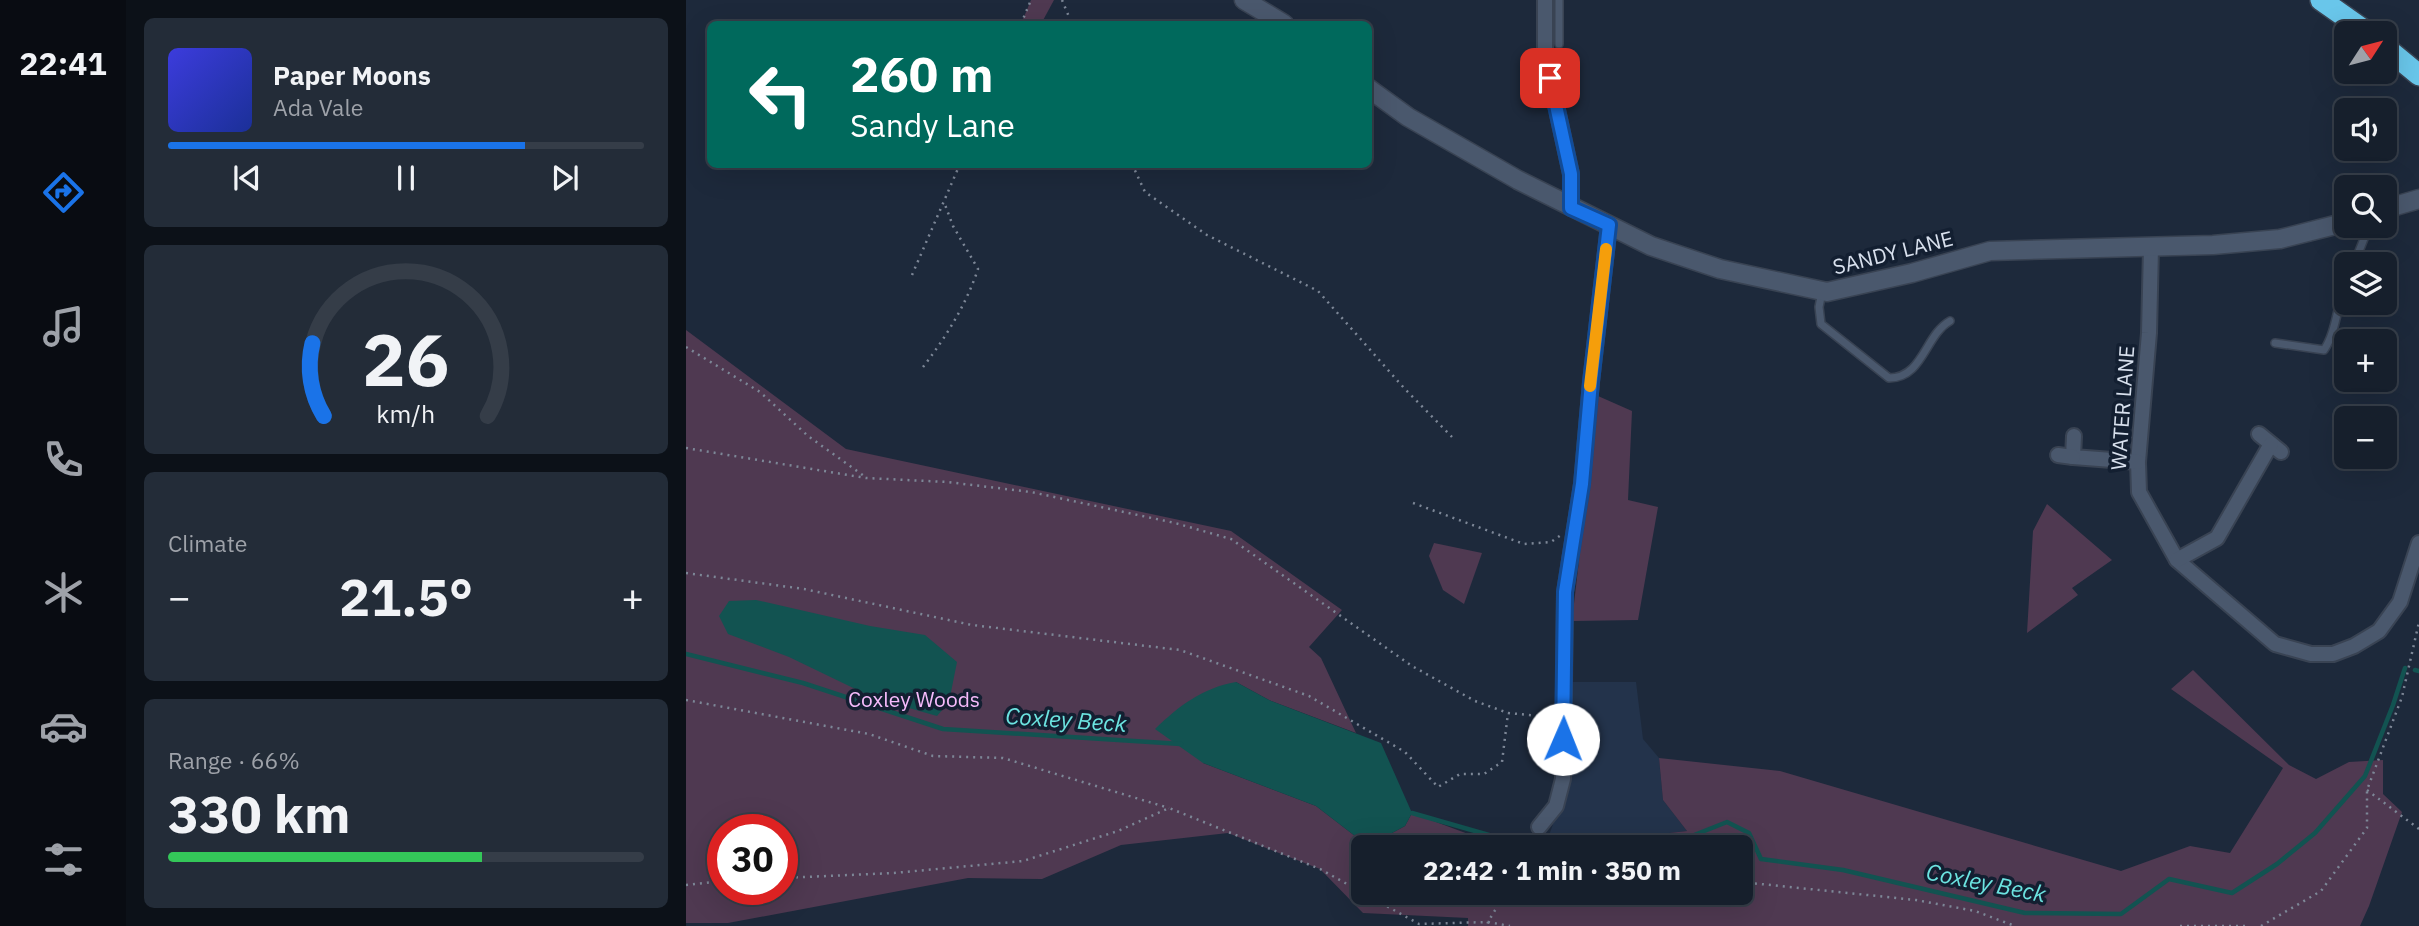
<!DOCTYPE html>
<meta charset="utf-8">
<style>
:root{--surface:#161f2c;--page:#232c38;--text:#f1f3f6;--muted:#9ea2a9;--line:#353d48;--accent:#1a73e8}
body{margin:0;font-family:"IBM Plex Sans",sans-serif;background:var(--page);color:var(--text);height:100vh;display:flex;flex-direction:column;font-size:26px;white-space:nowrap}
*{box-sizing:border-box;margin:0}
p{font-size:23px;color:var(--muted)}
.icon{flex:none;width:38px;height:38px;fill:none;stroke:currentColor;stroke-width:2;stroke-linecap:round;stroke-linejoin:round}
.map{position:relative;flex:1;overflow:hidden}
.drawer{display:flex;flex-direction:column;gap:18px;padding:18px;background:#0c1118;width:560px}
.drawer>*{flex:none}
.banner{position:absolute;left:21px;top:21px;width:665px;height:147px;border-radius:10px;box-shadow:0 7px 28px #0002,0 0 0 2px var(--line);background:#00695c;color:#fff;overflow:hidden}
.needle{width:46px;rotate:54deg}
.tools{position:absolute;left:1648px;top:21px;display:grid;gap:14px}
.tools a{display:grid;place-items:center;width:63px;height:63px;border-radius:10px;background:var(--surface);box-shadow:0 7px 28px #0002,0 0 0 2px var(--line);font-size:35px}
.speed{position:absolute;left:21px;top:814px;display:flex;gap:14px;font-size:35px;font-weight:700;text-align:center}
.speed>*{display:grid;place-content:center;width:91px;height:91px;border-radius:50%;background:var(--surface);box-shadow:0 7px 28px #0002,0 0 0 2px var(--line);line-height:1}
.speed .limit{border:10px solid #d22;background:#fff;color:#111}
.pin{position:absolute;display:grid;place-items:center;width:60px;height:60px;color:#fff;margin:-30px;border-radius:14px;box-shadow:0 4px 10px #0006}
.me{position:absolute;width:77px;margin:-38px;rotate:1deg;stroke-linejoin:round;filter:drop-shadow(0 0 5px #0008)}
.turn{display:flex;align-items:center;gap:24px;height:147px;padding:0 28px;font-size:32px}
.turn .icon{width:91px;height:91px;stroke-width:2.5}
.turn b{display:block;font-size:49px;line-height:60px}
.big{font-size:52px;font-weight:700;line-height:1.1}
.drawer .tile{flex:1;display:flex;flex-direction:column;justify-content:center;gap:10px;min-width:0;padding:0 24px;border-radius:10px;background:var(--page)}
.drawer .dial{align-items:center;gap:0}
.dial svg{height:182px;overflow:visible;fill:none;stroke:var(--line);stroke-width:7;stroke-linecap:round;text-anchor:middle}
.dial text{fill:var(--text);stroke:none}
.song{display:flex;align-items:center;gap:21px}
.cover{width:84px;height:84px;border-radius:10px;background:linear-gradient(135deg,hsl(240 70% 55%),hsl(230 70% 35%))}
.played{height:7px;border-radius:4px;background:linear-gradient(90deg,var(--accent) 75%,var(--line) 75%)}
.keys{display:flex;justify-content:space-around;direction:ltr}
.heat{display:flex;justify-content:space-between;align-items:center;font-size:38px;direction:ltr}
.charge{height:10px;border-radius:5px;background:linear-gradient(90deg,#34c759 66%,var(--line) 0)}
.trip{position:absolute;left:665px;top:835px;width:402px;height:70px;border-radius:10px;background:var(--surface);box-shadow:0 7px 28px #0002,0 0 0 2px var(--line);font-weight:700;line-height:70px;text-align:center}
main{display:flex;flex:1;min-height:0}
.menu{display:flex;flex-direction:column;width:126px;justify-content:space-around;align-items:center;background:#090c12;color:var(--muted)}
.menu .icon{width:49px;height:49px}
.menu .on{color:var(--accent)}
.menu b{font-size:32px;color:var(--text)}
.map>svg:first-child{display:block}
.built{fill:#23334b}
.green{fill:#4f3951;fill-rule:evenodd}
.water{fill:#125351}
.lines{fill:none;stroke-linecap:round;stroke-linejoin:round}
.stream{stroke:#125351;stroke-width:4.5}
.lane-casing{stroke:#394353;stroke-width:10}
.street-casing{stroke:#394353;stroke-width:18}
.secondary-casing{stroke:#394353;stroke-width:21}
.highway-casing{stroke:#394353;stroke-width:24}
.path{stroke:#7d8797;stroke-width:2.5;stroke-dasharray:2 5;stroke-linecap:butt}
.lane{stroke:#4a586d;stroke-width:7}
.street{stroke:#4a586d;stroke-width:14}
.secondary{stroke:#4a586d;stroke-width:18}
.highway{stroke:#69c6ea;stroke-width:21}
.route-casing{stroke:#114b97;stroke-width:18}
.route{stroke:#1a73e8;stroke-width:12}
.slow{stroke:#f59e0b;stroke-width:12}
.labels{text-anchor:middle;stroke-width:7;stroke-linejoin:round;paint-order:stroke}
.street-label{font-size:21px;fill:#d8e0ed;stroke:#131f31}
.park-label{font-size:21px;fill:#f6bbfb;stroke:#131f31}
.water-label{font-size:23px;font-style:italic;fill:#6ce4e1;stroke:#131f31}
</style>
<main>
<nav class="menu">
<b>22:41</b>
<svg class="icon on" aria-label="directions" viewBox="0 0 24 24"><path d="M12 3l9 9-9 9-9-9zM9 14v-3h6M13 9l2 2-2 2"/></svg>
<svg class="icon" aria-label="music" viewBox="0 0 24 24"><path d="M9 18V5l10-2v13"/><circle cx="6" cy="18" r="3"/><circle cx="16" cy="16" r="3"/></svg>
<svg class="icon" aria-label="phone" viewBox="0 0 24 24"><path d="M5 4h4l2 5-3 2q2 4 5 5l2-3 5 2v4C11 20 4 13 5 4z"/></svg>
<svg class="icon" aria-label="climate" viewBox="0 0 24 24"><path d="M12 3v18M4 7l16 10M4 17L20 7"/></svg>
<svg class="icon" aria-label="car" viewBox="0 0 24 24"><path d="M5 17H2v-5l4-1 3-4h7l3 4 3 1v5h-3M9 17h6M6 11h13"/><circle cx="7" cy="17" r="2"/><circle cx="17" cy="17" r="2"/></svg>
<svg class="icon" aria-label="filters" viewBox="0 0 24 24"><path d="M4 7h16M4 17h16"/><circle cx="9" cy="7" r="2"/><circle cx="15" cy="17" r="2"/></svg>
</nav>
<section class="drawer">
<div class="tile">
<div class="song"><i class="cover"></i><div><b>Paper Moons</b><p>Ada Vale</p></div></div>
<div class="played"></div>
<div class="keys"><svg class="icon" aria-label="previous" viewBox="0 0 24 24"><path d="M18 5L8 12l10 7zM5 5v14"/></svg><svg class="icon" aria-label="pause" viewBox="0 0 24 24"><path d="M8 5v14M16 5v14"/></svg><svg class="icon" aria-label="next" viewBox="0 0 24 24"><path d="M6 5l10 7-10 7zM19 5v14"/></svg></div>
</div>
<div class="tile dial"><svg viewBox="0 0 100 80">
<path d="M14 69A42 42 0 1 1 86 69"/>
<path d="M14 69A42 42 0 0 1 9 37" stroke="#1a73e8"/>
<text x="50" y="56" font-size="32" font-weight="700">26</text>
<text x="50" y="72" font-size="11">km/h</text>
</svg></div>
<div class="tile"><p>Climate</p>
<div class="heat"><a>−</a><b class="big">21.5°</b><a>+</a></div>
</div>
<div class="tile"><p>Range · 66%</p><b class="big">330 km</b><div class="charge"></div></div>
</section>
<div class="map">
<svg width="1733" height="926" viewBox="0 0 1733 926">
<rect width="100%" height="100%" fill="#1d293b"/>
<!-- built -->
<polygon class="built" points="887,682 950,682 957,739 973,758 977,800 1001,831 859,847 881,784"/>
<!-- green -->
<g class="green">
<polygon points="345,0 368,0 355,24 335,24"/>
<path d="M0,330L160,449L545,531L656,610L623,647L635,658L670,733L583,700L550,682L517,763L630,806L682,846L719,826L726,813L817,847H677V892H1055V847H820H859L1001,831L977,800L973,758L1094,771L1435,871L1504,846L1544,853L1597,768L1485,689L1507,670L1603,765L1630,779L1663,762L1697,760V794L1716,812L1683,906L1674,926H782V918L677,913L634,869L542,833L435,845L356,879L282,878L42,923H0ZM37,830H96V889H37Z"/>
<polygon points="912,396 946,411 942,500 972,507 952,620 886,621"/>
<polygon points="1361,504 1426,560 1386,588 1392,595 1341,633 1347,531"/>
<polygon points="748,543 796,553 778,604 757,590 743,556"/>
</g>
<!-- water -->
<g class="water">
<polygon points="70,600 184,626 239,635 271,662 263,702 251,716 188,698 103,657 42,634 33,616 43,601"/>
<path d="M550,682L583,700L695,743L726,813L719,826L682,846L630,806L517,763L469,729C493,706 516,688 550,682Z"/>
</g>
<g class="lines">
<!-- stream -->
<g class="stream">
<polyline points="0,654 117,683 257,729 495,744"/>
<polyline points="1729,670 1733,671"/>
<polyline points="726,813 845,847"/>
<polyline points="978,847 1041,822 1063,833 1075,859 1157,870 1339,913 1435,914 1483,879 1546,893 1591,864 1629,833 1679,776 1707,705 1719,668"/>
</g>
<defs>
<g id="lane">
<polyline points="873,0 873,44"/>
<polyline points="1668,264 1683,226"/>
<path d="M1136,292L1133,307L1135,324L1203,378C1237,378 1239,335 1264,321"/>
<path d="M1589,343L1638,350C1651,331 1651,302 1661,280"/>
</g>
<g id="street">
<polyline points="859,0 859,54 885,174 885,208"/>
<polyline points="1465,248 1463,333 1452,462 1453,492 1491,560 1589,644 1625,654 1647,654 1668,646 1693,631 1714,602 1733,543"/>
<polyline points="1573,434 1595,452"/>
<polyline points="1388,436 1387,457 1452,462"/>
<polyline points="1372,455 1387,457"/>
<polyline points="1491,560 1531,538 1585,444"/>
<polyline points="853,827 870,806 877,779 879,592 896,484 905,382 923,225"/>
</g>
<g id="secondary">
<polyline points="558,0 598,24"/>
<polyline points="682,88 722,117 832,180 965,246 1034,269 1141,292 1226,273 1304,251 1527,245 1594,239 1661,222"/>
<polyline points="1699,209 1733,199"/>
</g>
<g id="highway">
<polyline points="1635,0 1682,33"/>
<polyline points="1699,47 1733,75"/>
</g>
</defs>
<!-- lane casing -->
<use href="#lane" class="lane-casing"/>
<!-- street casing -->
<use href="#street" class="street-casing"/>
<!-- secondary casing -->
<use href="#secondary" class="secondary-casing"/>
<!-- highway casing -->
<use href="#highway" class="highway-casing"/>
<!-- path -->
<g class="path">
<polyline points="376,0 386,24"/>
<polyline points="335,24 345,0"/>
<polyline points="446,164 459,192 521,235 632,291 718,388 766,437"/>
<polyline points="226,275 274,164"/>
<polyline points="0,347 74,392 122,436 178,476"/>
<path d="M237,367C260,337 280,305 292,269L267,226L258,202"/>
<polyline points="0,448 180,478 261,482 345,492 489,523 545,539 726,666 789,701 822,713 864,717"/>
<polyline points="727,503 838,544 865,542 875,535"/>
<polyline points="0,573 118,589 286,625 494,650 623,696 719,752 752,787 774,774 798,774 816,762 822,713"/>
<polyline points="0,700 183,734 247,756 317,758 483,808"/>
<polyline points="1681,790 1733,829"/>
<polyline points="841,847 846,838"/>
<polyline points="96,878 208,873 337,861 432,831 483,808 634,869 733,924 802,922 801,926"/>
<polyline points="1055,882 1230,900 1289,911 1329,926"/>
<polyline points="0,885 37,881"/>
<polyline points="820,892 802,922 824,926"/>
<polyline points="1494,926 1563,926"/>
<polyline points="1575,926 1635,891 1681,828 1681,790 1716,697 1733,622"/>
</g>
<!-- lane -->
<use href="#lane" class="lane"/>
<!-- street -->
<use href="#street" class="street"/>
<!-- secondary -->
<use href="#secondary" class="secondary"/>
<!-- highway -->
<use href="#highway" class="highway"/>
</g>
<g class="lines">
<defs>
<polyline id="route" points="864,78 885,174 885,208 923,225 905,382 896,484 879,592 877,739"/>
</defs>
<!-- route casing -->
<use href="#route" class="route-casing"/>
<!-- route -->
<use href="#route" class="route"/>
<!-- slow -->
<polyline class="slow" points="904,386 920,249"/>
</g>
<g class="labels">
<!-- street labels -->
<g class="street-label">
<text transform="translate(1207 253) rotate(-14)" y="7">SANDY LANE</text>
<text transform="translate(1437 408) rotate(-86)" y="7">WATER LANE</text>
</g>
<!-- park labels -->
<g class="park-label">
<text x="228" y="707">Coxley Woods</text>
</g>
<!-- water labels -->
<g class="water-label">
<text transform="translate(380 720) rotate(4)" y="8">Coxley Beck</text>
<text transform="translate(1300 883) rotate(11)" y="8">Coxley Beck</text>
</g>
</g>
</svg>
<div class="tools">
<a><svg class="needle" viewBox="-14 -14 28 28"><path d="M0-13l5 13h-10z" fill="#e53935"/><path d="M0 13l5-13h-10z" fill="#9ea2a9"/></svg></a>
<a><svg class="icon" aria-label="sound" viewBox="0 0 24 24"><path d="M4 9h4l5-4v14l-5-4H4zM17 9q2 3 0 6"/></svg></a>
<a><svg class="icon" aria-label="search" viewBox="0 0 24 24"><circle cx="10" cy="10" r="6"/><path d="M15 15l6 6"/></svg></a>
<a><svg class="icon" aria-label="layers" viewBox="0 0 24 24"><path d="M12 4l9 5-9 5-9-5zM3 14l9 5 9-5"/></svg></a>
<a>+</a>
<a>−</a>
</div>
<div class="speed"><div class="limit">30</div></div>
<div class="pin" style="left:864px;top:78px;background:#d93025"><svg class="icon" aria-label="arrive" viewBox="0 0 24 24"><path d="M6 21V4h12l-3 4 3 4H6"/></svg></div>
<svg class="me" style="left:877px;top:739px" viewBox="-20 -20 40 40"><circle r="19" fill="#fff"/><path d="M0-13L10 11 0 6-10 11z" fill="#1a73e8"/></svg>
<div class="trip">22:42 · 1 min · 350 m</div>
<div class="banner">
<div class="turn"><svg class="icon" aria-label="left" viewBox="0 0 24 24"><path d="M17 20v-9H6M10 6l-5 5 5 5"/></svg><div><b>260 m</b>Sandy Lane</div></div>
</div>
</div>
</main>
